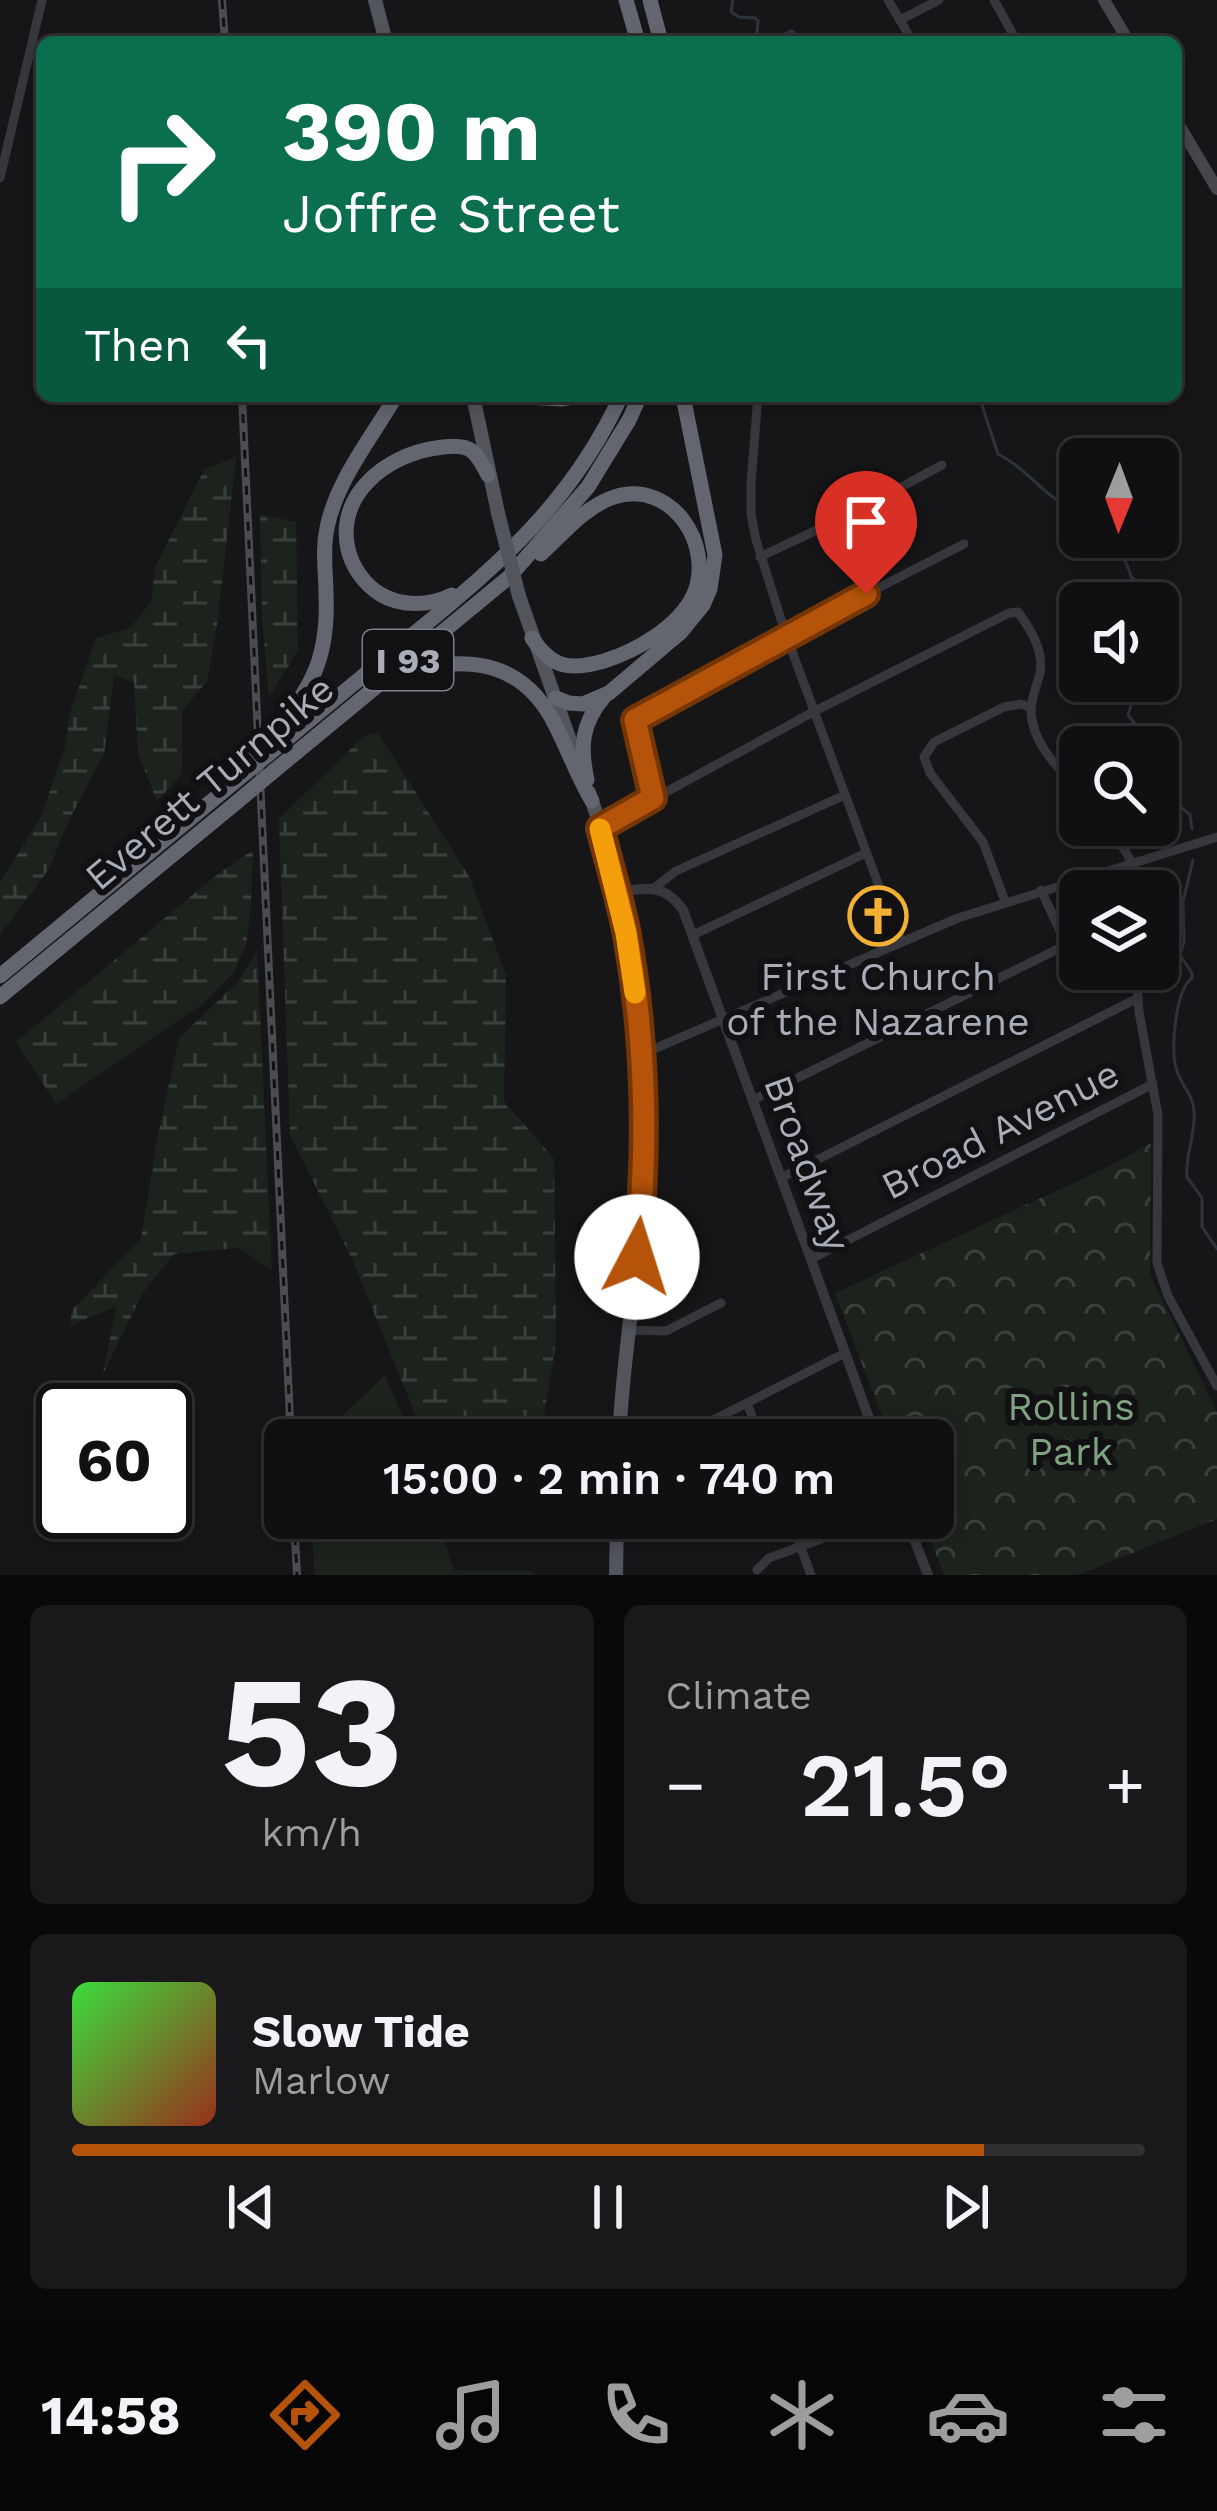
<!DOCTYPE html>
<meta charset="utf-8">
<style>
:root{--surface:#101012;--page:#19191b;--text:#f1f3f6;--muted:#9c9d9f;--line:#303032;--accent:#b45309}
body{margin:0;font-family:"Work Sans",sans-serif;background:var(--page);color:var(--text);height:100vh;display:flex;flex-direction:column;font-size:45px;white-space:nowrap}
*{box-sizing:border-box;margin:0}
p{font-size:39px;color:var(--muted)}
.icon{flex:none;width:66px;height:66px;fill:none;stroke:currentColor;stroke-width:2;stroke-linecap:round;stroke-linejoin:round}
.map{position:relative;height:1575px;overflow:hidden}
.sheet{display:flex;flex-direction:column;gap:30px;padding:30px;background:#09090a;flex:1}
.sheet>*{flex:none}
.banner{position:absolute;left:36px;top:36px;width:1146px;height:366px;border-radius:18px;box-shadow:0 6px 18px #0003,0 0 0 3px var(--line);background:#0b6e4f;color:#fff;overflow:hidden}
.needle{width:78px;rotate:181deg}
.fabs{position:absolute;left:1059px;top:438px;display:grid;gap:24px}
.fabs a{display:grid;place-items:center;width:120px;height:120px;border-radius:18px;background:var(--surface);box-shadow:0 6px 18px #0003,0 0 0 3px var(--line);font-size:60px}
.speed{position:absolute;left:36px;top:1383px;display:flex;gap:24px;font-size:60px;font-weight:700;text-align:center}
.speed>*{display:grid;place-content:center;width:156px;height:156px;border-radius:50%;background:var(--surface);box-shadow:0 6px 18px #0003,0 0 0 3px var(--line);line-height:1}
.speed .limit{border:6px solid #111;border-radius:18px;background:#fff;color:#111}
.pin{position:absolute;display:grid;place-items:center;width:102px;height:102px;color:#fff;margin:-123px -51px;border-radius:50% 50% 50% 0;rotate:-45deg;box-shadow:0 0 12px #0007}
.pin .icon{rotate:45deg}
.me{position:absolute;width:132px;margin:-66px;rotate:5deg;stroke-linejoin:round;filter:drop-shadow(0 0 9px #0008)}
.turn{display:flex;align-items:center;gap:42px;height:252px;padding:0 48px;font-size:54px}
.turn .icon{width:156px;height:156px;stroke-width:2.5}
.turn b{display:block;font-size:84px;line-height:102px}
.then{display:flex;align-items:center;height:114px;padding:0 48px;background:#0003;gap:24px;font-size:45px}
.big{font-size:90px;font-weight:600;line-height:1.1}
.sheet .widget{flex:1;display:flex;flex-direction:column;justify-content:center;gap:18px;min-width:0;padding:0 42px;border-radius:18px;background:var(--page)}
.sheet .dial{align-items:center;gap:0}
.dial b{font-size:156px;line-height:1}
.song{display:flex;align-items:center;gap:36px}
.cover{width:144px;height:144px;border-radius:18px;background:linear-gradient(135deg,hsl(120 70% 55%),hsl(10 70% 35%))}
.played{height:12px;border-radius:6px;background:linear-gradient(90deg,var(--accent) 85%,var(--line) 85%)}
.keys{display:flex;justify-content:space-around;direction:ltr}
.heat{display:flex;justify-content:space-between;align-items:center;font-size:66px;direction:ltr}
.sheet .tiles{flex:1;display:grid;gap:30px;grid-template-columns:1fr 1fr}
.widget:last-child{grid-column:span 2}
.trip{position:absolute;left:264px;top:1419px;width:690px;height:120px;border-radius:18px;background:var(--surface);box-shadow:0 6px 18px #0003,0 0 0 3px var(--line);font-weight:600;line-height:120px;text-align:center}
.tab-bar{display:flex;height:192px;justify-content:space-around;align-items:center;background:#060607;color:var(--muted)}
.tab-bar .icon{width:84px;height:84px}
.tab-bar .on{color:var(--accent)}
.tab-bar b{font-size:54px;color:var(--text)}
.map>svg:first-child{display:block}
.grass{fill:#1c231d}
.wetland{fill:url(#wetland-marsh)}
.park{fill:url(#park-crowns)}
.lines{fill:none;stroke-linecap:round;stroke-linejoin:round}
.stream{stroke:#2c353c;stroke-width:3}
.minor{stroke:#37383d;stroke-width:9}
.tertiary{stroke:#37383d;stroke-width:10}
.secondary{stroke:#45474d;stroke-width:12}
.primary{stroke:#53555c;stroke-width:14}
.motorway{stroke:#63666e;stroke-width:15}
.rail-casing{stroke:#4a4c52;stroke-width:8}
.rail{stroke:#111113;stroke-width:3;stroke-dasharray:9;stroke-linecap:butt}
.primary-bridge{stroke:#53555c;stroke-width:14}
.motorway-bridge{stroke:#63666e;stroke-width:15}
.route-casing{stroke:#753606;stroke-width:30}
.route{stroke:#b45309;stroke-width:21}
.slow{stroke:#f59e0b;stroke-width:21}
.labels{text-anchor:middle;stroke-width:12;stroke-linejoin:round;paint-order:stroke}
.shield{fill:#111113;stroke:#7b7e86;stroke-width:3}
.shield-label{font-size:36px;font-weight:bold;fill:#a8adb8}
.street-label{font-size:39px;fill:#a8adb8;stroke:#111113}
.poi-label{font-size:39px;fill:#a8adb8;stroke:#111113}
.park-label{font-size:39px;fill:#7fa381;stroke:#111113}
</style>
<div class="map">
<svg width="1217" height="1575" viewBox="0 0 1217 1575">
<defs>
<pattern id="wetland-marsh" width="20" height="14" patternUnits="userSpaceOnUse" patternTransform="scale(3)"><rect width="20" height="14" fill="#1c231d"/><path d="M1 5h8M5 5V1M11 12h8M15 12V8" fill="none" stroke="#3a403c"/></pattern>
<pattern id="park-crowns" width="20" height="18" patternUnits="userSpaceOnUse" patternTransform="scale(3)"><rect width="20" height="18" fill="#1c231d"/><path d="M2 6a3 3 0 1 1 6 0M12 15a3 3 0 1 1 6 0" fill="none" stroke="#3a403c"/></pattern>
</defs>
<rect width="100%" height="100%" fill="#161618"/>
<!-- grass -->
<g class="grass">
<polygon points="385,1375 412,1440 317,1440"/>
<polygon points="312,1518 437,1518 454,1570 532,1571 533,1575 314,1575"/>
</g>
<!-- wetland -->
<g class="wetland">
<polygon points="236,457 217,626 207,681 182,711 182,774 157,801 138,753 134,682 114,676 104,754 68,822 49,869 0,935 0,882 41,817 65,747 70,713 96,638 130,628 151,602 155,568 204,470"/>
<polygon points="260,514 296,522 298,650 269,697 262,616"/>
<polygon points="378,733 470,878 506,975 504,1101 554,1159 556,1342 540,1440 426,1440 352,1259 290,1135 279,819 364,736"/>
<polygon points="253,850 251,904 246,945 235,971 204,1003 56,1104 16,1042 218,874"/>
<polygon points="257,951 272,1271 239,1248 174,1254 142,1294 103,1374 116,1306 70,1326 72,1310 141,1239 157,1139 179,1038 237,983"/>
</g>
<!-- park -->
<polygon class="park" points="1151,1143 1150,1275 1217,1412 1217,1519 1078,1575 944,1575 922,1518 933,1518 933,1440 891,1440 835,1293 1108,1167"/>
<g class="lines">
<!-- stream -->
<g class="stream">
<polyline points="733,0 731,12 739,17 755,18 758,21 757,34 760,42"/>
<polyline points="774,42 790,31 794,32 800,42"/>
<path d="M979,396L998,454C1027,468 1045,498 1075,510L1080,530"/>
<path d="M1092,537C1113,546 1126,554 1131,577L1149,589V593L1139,600L1140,603"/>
<polyline points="1134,681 1134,695 1128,715 1136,725 1151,730 1179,785 1171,798 1190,815 1192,829"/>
<path d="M1193,860L1183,902L1184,942L1180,955L1192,973V978C1175,991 1171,1047 1176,1068C1180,1084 1193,1094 1194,1111C1196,1134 1185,1155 1187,1177L1202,1198V1227L1217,1249"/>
</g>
<!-- minor -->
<g class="minor">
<polyline points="888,0 913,42"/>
<polyline points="994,0 1014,36"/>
<polyline points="900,20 939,0"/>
<polyline points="0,178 42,0"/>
<polyline points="758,396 751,483 751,514 756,540 786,635 886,905 902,941"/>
<polyline points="760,557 859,510 942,465"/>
<polyline points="653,798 635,720 786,635 964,544"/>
<polyline points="1110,825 1132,863 1132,891"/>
<path d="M600,828L815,711L1009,613L1018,612C1031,630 1044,651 1040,673C1037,685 1031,698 1031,711C1032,744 1059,769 1080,791"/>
<polyline points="653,889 676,871 845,795"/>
<polyline points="1041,890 1066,944"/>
<polyline points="1005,901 983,842 930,773 924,757 934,742 1004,707 1021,704 1031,708"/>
<polyline points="693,935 866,853"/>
<polyline points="1136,969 1139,1012 1158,1115 1157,1263 1168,1296 1217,1386"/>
<polyline points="640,1055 958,918 1217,837"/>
<polyline points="753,1100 1080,938"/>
<polyline points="781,1178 1138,998"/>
<polyline points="811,1259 1153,1084"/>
<polyline points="629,1330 666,1331 721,1303"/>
<polyline points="747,1403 761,1440"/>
<polyline points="674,1440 845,1353"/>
<polyline points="790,1518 811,1575"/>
<polyline points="757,1570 769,1558 879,1518"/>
</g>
<!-- tertiary -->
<g class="tertiary">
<path d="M617,892C647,888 664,883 683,910L877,1440"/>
<polyline points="906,1518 928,1575"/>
</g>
<!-- secondary -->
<g class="secondary">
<polyline points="1104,0 1129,42"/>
<polyline points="1176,120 1217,189"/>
</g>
<!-- primary -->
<g class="primary">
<polyline points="375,0 386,42"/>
<polyline points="473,396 498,513"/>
<polyline points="519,596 573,749"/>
<path d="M589,792C636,927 653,1077 641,1220C635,1293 622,1366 619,1440"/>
<polyline points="616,1575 617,1518"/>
</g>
<!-- motorway -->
<g class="motorway">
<polyline points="626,0 638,42"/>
<polyline points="650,0 661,42"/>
<polyline points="511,396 561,399 579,396"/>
<path d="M452,595C430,606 401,607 380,594C364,584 352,567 348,549C336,494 387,455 436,448C447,446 463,444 472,451C479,457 484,467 488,475"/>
<path d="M532,638C552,668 569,671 604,661C636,651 678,627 693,596C716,546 671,478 614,497C584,507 563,534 541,554"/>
<path d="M394,675C455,657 515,654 551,717C566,744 576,774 592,801"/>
<polyline points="556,698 569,703 583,704 609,693 681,632 703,605 710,589 715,555 683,396"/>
<path d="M270,736C312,690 329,657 326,594C326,572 322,550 327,528C336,481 372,437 396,396"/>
<path d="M280,745C325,707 371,670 416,632C503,561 573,500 621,396"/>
<polyline points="274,771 509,577 588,487 629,420 640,396"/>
<path d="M587,780C580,747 581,724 604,697"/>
<polyline points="0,976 237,780"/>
<polyline points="0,997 237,802"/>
</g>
<defs>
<g id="rail">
<polyline points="222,0 225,42"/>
<polyline points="242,396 291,1440"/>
<polyline points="294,1518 297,1575"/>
</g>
</defs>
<!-- rail casing -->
<use href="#rail" class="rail-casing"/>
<!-- rail -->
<use href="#rail" class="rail"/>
<!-- primary-bridge -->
<polyline class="primary-bridge" points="498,513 519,596"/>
<!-- motorway-bridge -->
<g class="motorway-bridge">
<polyline points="248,757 270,736"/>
<polyline points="237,780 280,745"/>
<polyline points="237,802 274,771"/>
</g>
</g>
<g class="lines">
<defs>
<path id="route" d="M637,1257C648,1151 646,1040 627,935C620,899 609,863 600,828L653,798L635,720L866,594"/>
</defs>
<!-- route casing -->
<use href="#route" class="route-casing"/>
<!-- route -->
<use href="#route" class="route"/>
<!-- slow -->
<polyline class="slow" points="600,829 626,933 635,993"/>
</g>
<!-- icons -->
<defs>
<symbol id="church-ring" viewBox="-11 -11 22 22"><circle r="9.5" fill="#111113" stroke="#f2b134" stroke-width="1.5"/><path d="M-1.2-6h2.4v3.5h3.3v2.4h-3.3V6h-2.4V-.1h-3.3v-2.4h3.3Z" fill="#f2b134"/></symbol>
</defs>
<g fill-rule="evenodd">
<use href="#church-ring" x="845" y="883" width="66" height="66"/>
</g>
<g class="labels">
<!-- shield labels -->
<rect class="shield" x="363" y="630" width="90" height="60" rx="9"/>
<g class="shield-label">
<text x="408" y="673">I 93</text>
</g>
<!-- street labels -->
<g class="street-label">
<text transform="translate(209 782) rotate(-40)" y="14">Everett Turnpike</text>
<text transform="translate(1000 1129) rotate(-27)" y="14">Broad Avenue</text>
<text transform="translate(808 1163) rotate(70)" y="14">Broadway</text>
</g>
<!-- poi labels -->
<g class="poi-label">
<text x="878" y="990">First Church<tspan x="878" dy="45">of the Nazarene</tspan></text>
</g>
<!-- park labels -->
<g class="park-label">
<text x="1071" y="1420">Rollins<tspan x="1071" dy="45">Park</tspan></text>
</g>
</g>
</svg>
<div class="fabs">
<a><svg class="needle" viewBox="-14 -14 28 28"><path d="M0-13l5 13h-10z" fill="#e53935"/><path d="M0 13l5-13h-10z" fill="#9c9d9f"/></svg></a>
<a><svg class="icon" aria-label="sound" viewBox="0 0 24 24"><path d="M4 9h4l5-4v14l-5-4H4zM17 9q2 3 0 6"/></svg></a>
<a><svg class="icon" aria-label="search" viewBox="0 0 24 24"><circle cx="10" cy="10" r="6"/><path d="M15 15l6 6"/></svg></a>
<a><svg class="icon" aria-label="layers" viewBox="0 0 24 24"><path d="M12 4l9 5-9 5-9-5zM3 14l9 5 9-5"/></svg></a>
</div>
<div class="speed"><div class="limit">60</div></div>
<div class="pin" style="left:866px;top:594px;background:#d93025"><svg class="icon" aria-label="arrive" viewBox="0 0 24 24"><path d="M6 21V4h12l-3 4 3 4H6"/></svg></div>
<svg class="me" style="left:637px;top:1257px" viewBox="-20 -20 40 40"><circle r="19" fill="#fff"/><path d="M0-13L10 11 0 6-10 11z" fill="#b45309"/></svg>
<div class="trip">15:00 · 2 min · 740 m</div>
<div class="banner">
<div class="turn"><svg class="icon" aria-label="right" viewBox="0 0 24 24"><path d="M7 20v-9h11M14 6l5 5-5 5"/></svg><div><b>390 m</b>Joffre Street</div></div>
<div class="then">Then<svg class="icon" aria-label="left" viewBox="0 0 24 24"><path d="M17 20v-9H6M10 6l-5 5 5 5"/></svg></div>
</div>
</div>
<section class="sheet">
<div class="tiles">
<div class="widget dial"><b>53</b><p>km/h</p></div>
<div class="widget"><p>Climate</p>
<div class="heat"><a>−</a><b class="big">21.5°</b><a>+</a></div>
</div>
<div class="widget">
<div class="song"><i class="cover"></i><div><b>Slow Tide</b><p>Marlow</p></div></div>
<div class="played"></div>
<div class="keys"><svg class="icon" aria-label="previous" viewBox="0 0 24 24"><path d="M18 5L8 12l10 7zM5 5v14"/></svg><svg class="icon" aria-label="pause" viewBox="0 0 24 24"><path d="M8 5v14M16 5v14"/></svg><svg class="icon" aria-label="next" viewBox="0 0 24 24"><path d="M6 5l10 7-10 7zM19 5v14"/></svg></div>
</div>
</div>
</section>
<nav class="tab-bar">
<b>14:58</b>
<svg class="icon on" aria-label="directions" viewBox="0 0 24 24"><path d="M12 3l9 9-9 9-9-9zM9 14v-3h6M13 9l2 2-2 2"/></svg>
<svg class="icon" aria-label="music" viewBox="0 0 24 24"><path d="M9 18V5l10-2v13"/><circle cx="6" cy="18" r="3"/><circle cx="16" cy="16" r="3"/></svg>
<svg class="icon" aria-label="phone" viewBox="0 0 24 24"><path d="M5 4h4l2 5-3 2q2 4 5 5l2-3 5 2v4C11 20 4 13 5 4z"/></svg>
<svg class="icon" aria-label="climate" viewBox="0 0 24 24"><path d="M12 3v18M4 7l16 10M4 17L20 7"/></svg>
<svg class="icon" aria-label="car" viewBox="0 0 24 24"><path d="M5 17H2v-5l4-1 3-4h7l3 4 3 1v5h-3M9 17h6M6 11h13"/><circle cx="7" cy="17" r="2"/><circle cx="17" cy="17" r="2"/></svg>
<svg class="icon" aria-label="filters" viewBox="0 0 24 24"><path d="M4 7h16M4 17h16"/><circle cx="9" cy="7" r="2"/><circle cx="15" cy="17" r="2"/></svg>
</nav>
